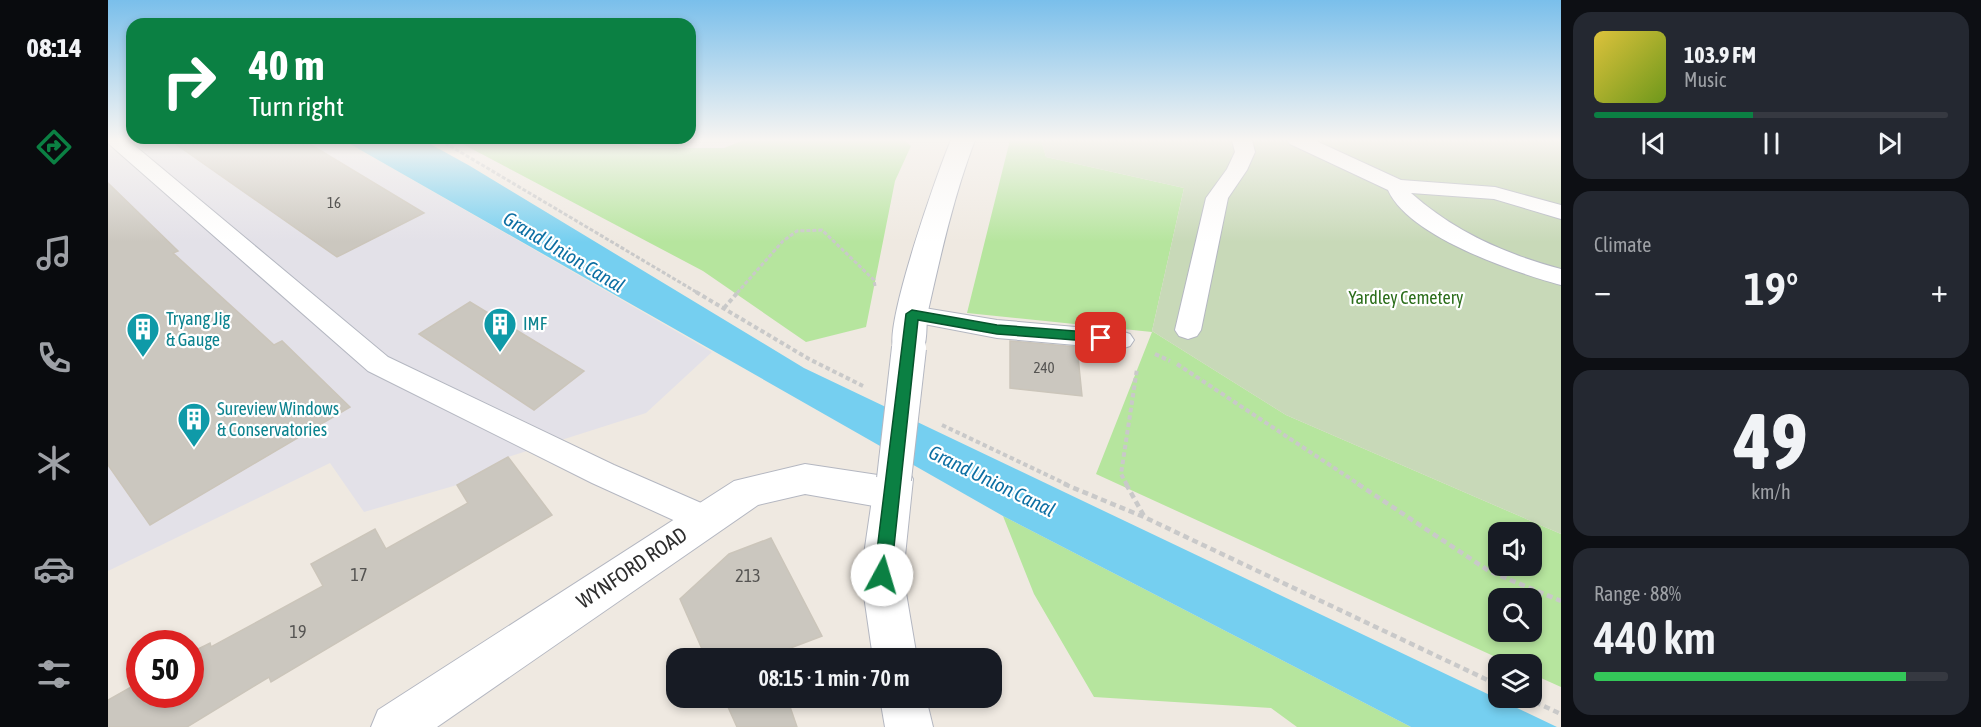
<!DOCTYPE html>
<meta charset="utf-8">
<style>
:root{--surface:#171b24;--page:#242831;--text:#f1f3f6;--muted:#9ea1a6;--line:#363941;--accent:#0b8043}
body{margin:0;font-family:"Asap Condensed",sans-serif;background:var(--page);color:var(--text);height:100vh;display:flex;flex-direction:column;font-size:22px;white-space:nowrap}
*{box-sizing:border-box;margin:0}
p{font-size:20px;color:var(--muted)}
.icon{flex:none;width:33px;height:33px;fill:none;stroke:currentColor;stroke-width:2;stroke-linecap:round;stroke-linejoin:round}
.map{position:relative;flex:1;overflow:hidden}
.drawer{display:flex;flex-direction:column;gap:12px;padding:12px;background:#0d0f14;width:420px}
.drawer>*{flex:none}
.top-card{position:absolute;left:18px;top:18px;width:570px;height:126px;border-radius:18px;box-shadow:0 3px 9px #0003;background:#0b8043;color:#fff;overflow:hidden}
.fabs{position:absolute;left:1380px;top:522px;display:grid;gap:12px}
.fabs a{display:grid;place-items:center;width:54px;height:54px;border-radius:12px;background:var(--surface);box-shadow:0 3px 9px #0003;font-size:30px}
.speed{position:absolute;left:18px;top:630px;display:flex;gap:12px;font-size:30px;font-weight:700;text-align:center}
.speed>*{display:grid;place-content:center;width:78px;height:78px;border-radius:50%;background:var(--surface);box-shadow:0 3px 9px #0003;line-height:1}
.speed .limit{border:9px solid #d22;background:#fff;color:#111}
.pin{position:absolute;display:grid;place-items:center;width:51px;height:51px;color:#fff;margin:-26px;border-radius:12px;box-shadow:0 3px 9px #0006}
.me{position:absolute;width:66px;margin:-33px;rotate:6deg;stroke-linejoin:round;filter:drop-shadow(0 0 4px #0008)}
.turn{display:flex;align-items:center;gap:21px;height:126px;padding:0 24px;font-size:27px}
.turn .icon{width:78px;height:78px;stroke-width:2.5}
.turn b{display:block;font-size:42px;line-height:51px}
.big{font-size:45px;font-weight:600;line-height:1.1}
.drawer .card{flex:1;display:flex;flex-direction:column;justify-content:center;gap:9px;min-width:0;padding:0 21px;border-radius:18px;background:var(--page)}
.drawer .dial{align-items:center;gap:0}
.dial b{font-size:78px;line-height:1}
.song{display:flex;align-items:center;gap:18px}
.cover{width:72px;height:72px;border-radius:9px;background:linear-gradient(135deg,hsl(50 70% 55%),hsl(80 70% 35%))}
.played{height:6px;border-radius:3px;background:linear-gradient(90deg,var(--accent) 45%,var(--line) 45%)}
.keys{display:flex;justify-content:space-around;direction:ltr}
.heat{display:flex;justify-content:space-between;align-items:center;font-size:33px;direction:ltr}
.charge{height:9px;border-radius:4px;background:linear-gradient(90deg,#34c759 88%,var(--line) 0)}
.trip{position:absolute;left:558px;top:648px;width:336px;height:60px;border-radius:18px;background:var(--surface);box-shadow:0 3px 9px #0003;font-weight:600;line-height:60px;text-align:center}
main{display:flex;flex:1;min-height:0}
.tab-bar{display:flex;flex-direction:column;width:108px;justify-content:space-around;align-items:center;background:#090b0e;color:var(--muted)}
.tab-bar .icon{width:42px;height:42px}
.tab-bar .active{color:var(--accent)}
.tab-bar b{font-size:27px;color:var(--text)}
.map>svg:first-child{display:block}
.industrial{fill:#e3e1e8}
.green{fill:#b6e59e;fill-rule:evenodd}
.cemetery{fill:#c8d9b8}
.water{fill:#75cff0}
.building{fill:#cbc7bf;stroke:#cbc5ba;stroke-width:1.5}
.lines{fill:none;stroke-linecap:round;stroke-linejoin:round}
.lane-casing{stroke:#b4b7c1;stroke-width:2}
.street-casing{stroke:#b4b7c1;stroke-width:2}
.secondary-casing{stroke:#b4b7c1;stroke-width:2}
.path-far2{stroke:#c9c9c9;stroke-width:3;stroke-dasharray:4 2;stroke-linecap:butt}
.path-far1{stroke:#c9c9c9;stroke-width:4;stroke-dasharray:4.5 3;stroke-linecap:butt}
.path{stroke:#c9c9c9;stroke-width:4.5;stroke-dasharray:6 4;stroke-linecap:butt}
.lane{fill:#fff;fill-rule:evenodd}
.street{fill:#fff;fill-rule:evenodd}
.secondary{fill:#fff;fill-rule:evenodd}
.secondary-bridge-casing{stroke:#b4b7c1;stroke-width:36;stroke-linecap:butt}
.secondary-bridge{stroke:#fff;stroke-width:34}
.route{fill:#0b8043;stroke:#07532c;stroke-width:1.5}
.labels{text-anchor:middle;stroke-width:4.5;stroke-linejoin:round;paint-order:stroke}
.number-label{font-size:15px;fill:#555452}
.park-label{font-size:18px;fill:#2c6e1b;stroke:#fff}
.culture-label{font-size:18px;fill:#0d838f;stroke:#fff;text-anchor:start}
.near-number-label{font-size:18px;fill:#555452}
.water-label{font-size:20px;font-style:italic;fill:#0d6fa3;stroke:#fff}
.near-street-label{font-size:21px;fill:#2e2e2e;stroke:#fff}
</style>
<main>
<nav class="tab-bar">
<b>08:14</b>
<svg class="icon active" aria-label="directions" viewBox="0 0 24 24"><path d="M12 3l9 9-9 9-9-9zM9 14v-3h6M13 9l2 2-2 2"/></svg>
<svg class="icon" aria-label="music" viewBox="0 0 24 24"><path d="M9 18V5l10-2v13"/><circle cx="6" cy="18" r="3"/><circle cx="16" cy="16" r="3"/></svg>
<svg class="icon" aria-label="phone" viewBox="0 0 24 24"><path d="M5 4h4l2 5-3 2q2 4 5 5l2-3 5 2v4C11 20 4 13 5 4z"/></svg>
<svg class="icon" aria-label="climate" viewBox="0 0 24 24"><path d="M12 3v18M4 7l16 10M4 17L20 7"/></svg>
<svg class="icon" aria-label="car" viewBox="0 0 24 24"><path d="M5 17H2v-5l4-1 3-4h7l3 4 3 1v5h-3M9 17h6M6 11h13"/><circle cx="7" cy="17" r="2"/><circle cx="17" cy="17" r="2"/></svg>
<svg class="icon" aria-label="filters" viewBox="0 0 24 24"><path d="M4 7h16M4 17h16"/><circle cx="9" cy="7" r="2"/><circle cx="15" cy="17" r="2"/></svg>
</nav>
<div class="map">
<svg width="1453" height="727" viewBox="0 0 1453 727">
<rect width="100%" height="100%" fill="#efe9e1"/>
<!-- industrial -->
<polygon class="industrial" points="0,140 235,140 604,352 538,413 400,457 349,485 256,512 222,463 0,571"/>
<!-- green -->
<g class="green">
<polygon points="347,140 506,140 537,148 616,148 636,140 797,140 803,146 787,181 758,327 698,342 595,271"/>
<path d="M902,140H933L938,157L1076,188L1044,331L1178,415L1453,534V687L1424,674V664H1403L988,474L1044,332L859,313ZM1390,532H1424V566H1390ZM1390,598H1424V632H1390Z"/>
<polygon points="895,516 1303,727 1189,727 1163,708 986,697 926,594"/>
</g>
<!-- cemetery -->
<polygon class="cemetery" points="933,140 1453,140 1453,534 1178,415 1044,331 1076,188 938,157"/>
<!-- water -->
<polygon class="water" points="235,140 315,140 362,166 696,368 1449,727 1303,727 895,516"/>
<!-- building -->
<g class="building">
<polygon points="62,140 195,140 316,213 229,257"/>
<polygon points="0,183 70,251 65,253 166,345 174,341 242,407 42,525 0,465"/>
<polygon points="362,302 476,371 426,410 311,334"/>
<polygon points="902,341 969,347 974,396 902,388"/>
<polygon points="400,457 444,515 163,682 161,677 79,727 0,727 0,700 32,682 32,694 82,694 82,653 102,643 103,647 215,586 203,564 267,529 278,549 360,503 349,485"/>
<polygon points="663,538 714,636 664,655 665,658 598,658 572,599 621,554"/>
<polygon points="616,698 679,698 689,727 629,727"/>
</g>
<g class="lines">
<defs>
<g id="lane">
<polygon points="0,140 20,140 280,357 506,465 607,509 612,519 607,529 596,533 585,529 484,483 260,371 1,144"/>
<polygon points="1124,140 1144,140 1147,152 1139,170 1120,198 1093,330 1089,336 1080,339 1071,336 1067,330 1098,198 1119,169 1127,152"/>
<path d="M1179,140H1206L1293,180L1387,187L1453,205V219L1386,199L1303,193C1347,232 1397,254 1453,269V285C1406,272 1301,237 1280,190L1182,144Z"/>
<polygon points="804,306 889,320 1013,331 1022,334 1026,340 1022,346 1013,349 889,338 795,320 791,314 795,308"/>
</g>
<polygon id="street" points="697,464 783,477 797,482 802,493 797,504 783,509 697,494 650,505 329,727 263,727 270,710 626,481"/>
<g id="secondary">
<path d="M843,140H867C846,195 833,253 820,311C817,326 821,342 812,356L801,359L790,356C788,353 785,351 785,348C778,319 829,173 843,140Z"/>
<polygon points="786,464 799,468 805,479 795,575 809,658 765,658 753,575 767,479 773,468"/>
<polygon points="772,698 818,698 825,727 777,727"/>
</g>
</defs>
<!-- lane casing -->
<use href="#lane" class="lane-casing"/>
<!-- street casing -->
<use href="#street" class="street-casing"/>
<!-- secondary casing -->
<use href="#secondary" class="secondary-casing"/>
<!-- path-far2 -->
<g class="path-far2">
<polyline points="332,140 590,293"/>
<polyline points="629,293 675,241 689,231 714,230 766,280 767,286"/>
</g>
<!-- path-far1 -->
<g class="path-far1">
<polyline points="588,292 701,359 755,386"/>
<polyline points="616,308 630,292"/>
<polyline points="1047,354 1062,361"/>
<polyline points="1069,364 1252,485"/>
<polyline points="834,425 960,485"/>
<polyline points="1019,485 1013,474 1029,369"/>
</g>
<!-- path -->
<g class="path">
<polyline points="956,484 1036,517 1390,685"/>
<polyline points="1018,484 1036,516"/>
<polyline points="1250,484 1381,571 1453,601"/>
<polyline points="1418,698 1453,714"/>
</g>
<!-- lane -->
<use href="#lane" class="lane"/>
<!-- street -->
<use href="#street" class="street"/>
<!-- secondary -->
<use href="#secondary" class="secondary"/>
<defs>
<polyline id="secondary-bridge" points="786,479 801,348"/>
</defs>
<!-- secondary-bridge casing -->
<use href="#secondary-bridge" class="secondary-bridge-casing"/>
<!-- secondary-bridge -->
<use href="#secondary-bridge" class="secondary-bridge"/>
</g>
<!-- sky -->
<linearGradient id="sky" x2="0" y2="1"><stop stop-color="#7abfeb"/><stop offset="0.58" stop-color="#f8f5f2"/><stop offset="1" stop-color="#f8f5f2" stop-opacity="0"/></linearGradient>
<rect width="1453" height="242" fill="url(#sky)"/>
<!-- route -->
<polygon class="route" points="804,310 889,325 993,333 999,338 993,342 889,334 810,320 783,575 780,580 774,583 768,580 766,575 798,314"/>
<!-- icons -->
<defs>
<symbol id="building-pin" viewBox="-11 -11 22 30"><path d="M0 17L-7.5 6A9.5 9.5 0 1 1 7.5 6Z" fill="#0f9aa8" stroke="#fff"/><path d="M-4-6H4V6H1V3H-1V6H-4ZM-2.5-4.3h1.7v1.8h-1.7ZM.8-4.3h1.7v1.8H.8ZM-2.5-1h1.7V.8h-1.7ZM.8-1h1.7V.8H.8Z" fill="#fff"/></symbol>
</defs>
<g fill-rule="evenodd">
<use href="#building-pin" x="373" y="305" width="38" height="52"/>
<use href="#building-pin" x="16" y="310" width="38" height="52"/>
<use href="#building-pin" x="67" y="400" width="38" height="52"/>
</g>
<g class="labels">
<!-- number labels -->
<g class="number-label">
<text x="226" y="208">16</text>
<text x="936" y="373">240</text>
</g>
<!-- park labels -->
<g class="park-label">
<text x="1298" y="304">Yardley Cemetery</text>
</g>
<!-- culture labels -->
<g class="culture-label">
<text x="58" y="325">Tryang Jig<tspan x="58" dy="21">&amp; Gauge</tspan></text>
<text x="415" y="330">IMF</text>
<text x="109" y="415">Sureview Windows<tspan x="109" dy="21">&amp; Conservatories</tspan></text>
</g>
<!-- near-number labels -->
<g class="near-number-label">
<text x="251" y="581">17</text>
<text x="640" y="582">213</text>
<text x="190" y="638">19</text>
</g>
<!-- water labels -->
<g class="water-label">
<text transform="translate(456 252) rotate(31)" y="7">Grand Union Canal</text>
<text transform="translate(884 481) rotate(26)" y="7">Grand Union Canal</text>
</g>
<!-- near-street labels -->
<g class="near-street-label">
<text transform="translate(524 568) rotate(-34)" y="7">WYNFORD ROAD</text>
</g>
</g>
</svg>
<div class="fabs">
<a><svg class="icon" aria-label="sound" viewBox="0 0 24 24"><path d="M4 9h4l5-4v14l-5-4H4zM17 9q2 3 0 6"/></svg></a>
<a><svg class="icon" aria-label="search" viewBox="0 0 24 24"><circle cx="10" cy="10" r="6"/><path d="M15 15l6 6"/></svg></a>
<a><svg class="icon" aria-label="layers" viewBox="0 0 24 24"><path d="M12 4l9 5-9 5-9-5zM3 14l9 5 9-5"/></svg></a>
</div>
<div class="speed"><div class="limit">50</div></div>
<div class="pin" style="left:993px;top:338px;background:#d93025"><svg class="icon" aria-label="arrive" viewBox="0 0 24 24"><path d="M6 21V4h12l-3 4 3 4H6"/></svg></div>
<svg class="me" style="left:774px;top:575px" viewBox="-20 -20 40 40"><circle r="19" fill="#fff"/><path d="M0-13L10 11 0 6-10 11z" fill="#0b8043"/></svg>
<div class="trip">08:15 · 1 min · 70 m</div>
<div class="top-card">
<div class="turn"><svg class="icon" aria-label="right" viewBox="0 0 24 24"><path d="M7 20v-9h11M14 6l5 5-5 5"/></svg><div><b>40 m</b>Turn right</div></div>
</div>
</div>
<section class="drawer">
<div class="card">
<div class="song"><i class="cover"></i><div><b>103.9 FM</b><p>Music</p></div></div>
<div class="played"></div>
<div class="keys"><svg class="icon" aria-label="previous" viewBox="0 0 24 24"><path d="M18 5L8 12l10 7zM5 5v14"/></svg><svg class="icon" aria-label="pause" viewBox="0 0 24 24"><path d="M8 5v14M16 5v14"/></svg><svg class="icon" aria-label="next" viewBox="0 0 24 24"><path d="M6 5l10 7-10 7zM19 5v14"/></svg></div>
</div>
<div class="card"><p>Climate</p>
<div class="heat"><a>−</a><b class="big">19°</b><a>+</a></div>
</div>
<div class="card dial"><b>49</b><p>km/h</p></div>
<div class="card"><p>Range · 88%</p><b class="big">440 km</b><div class="charge"></div></div>
</section>
</main>
